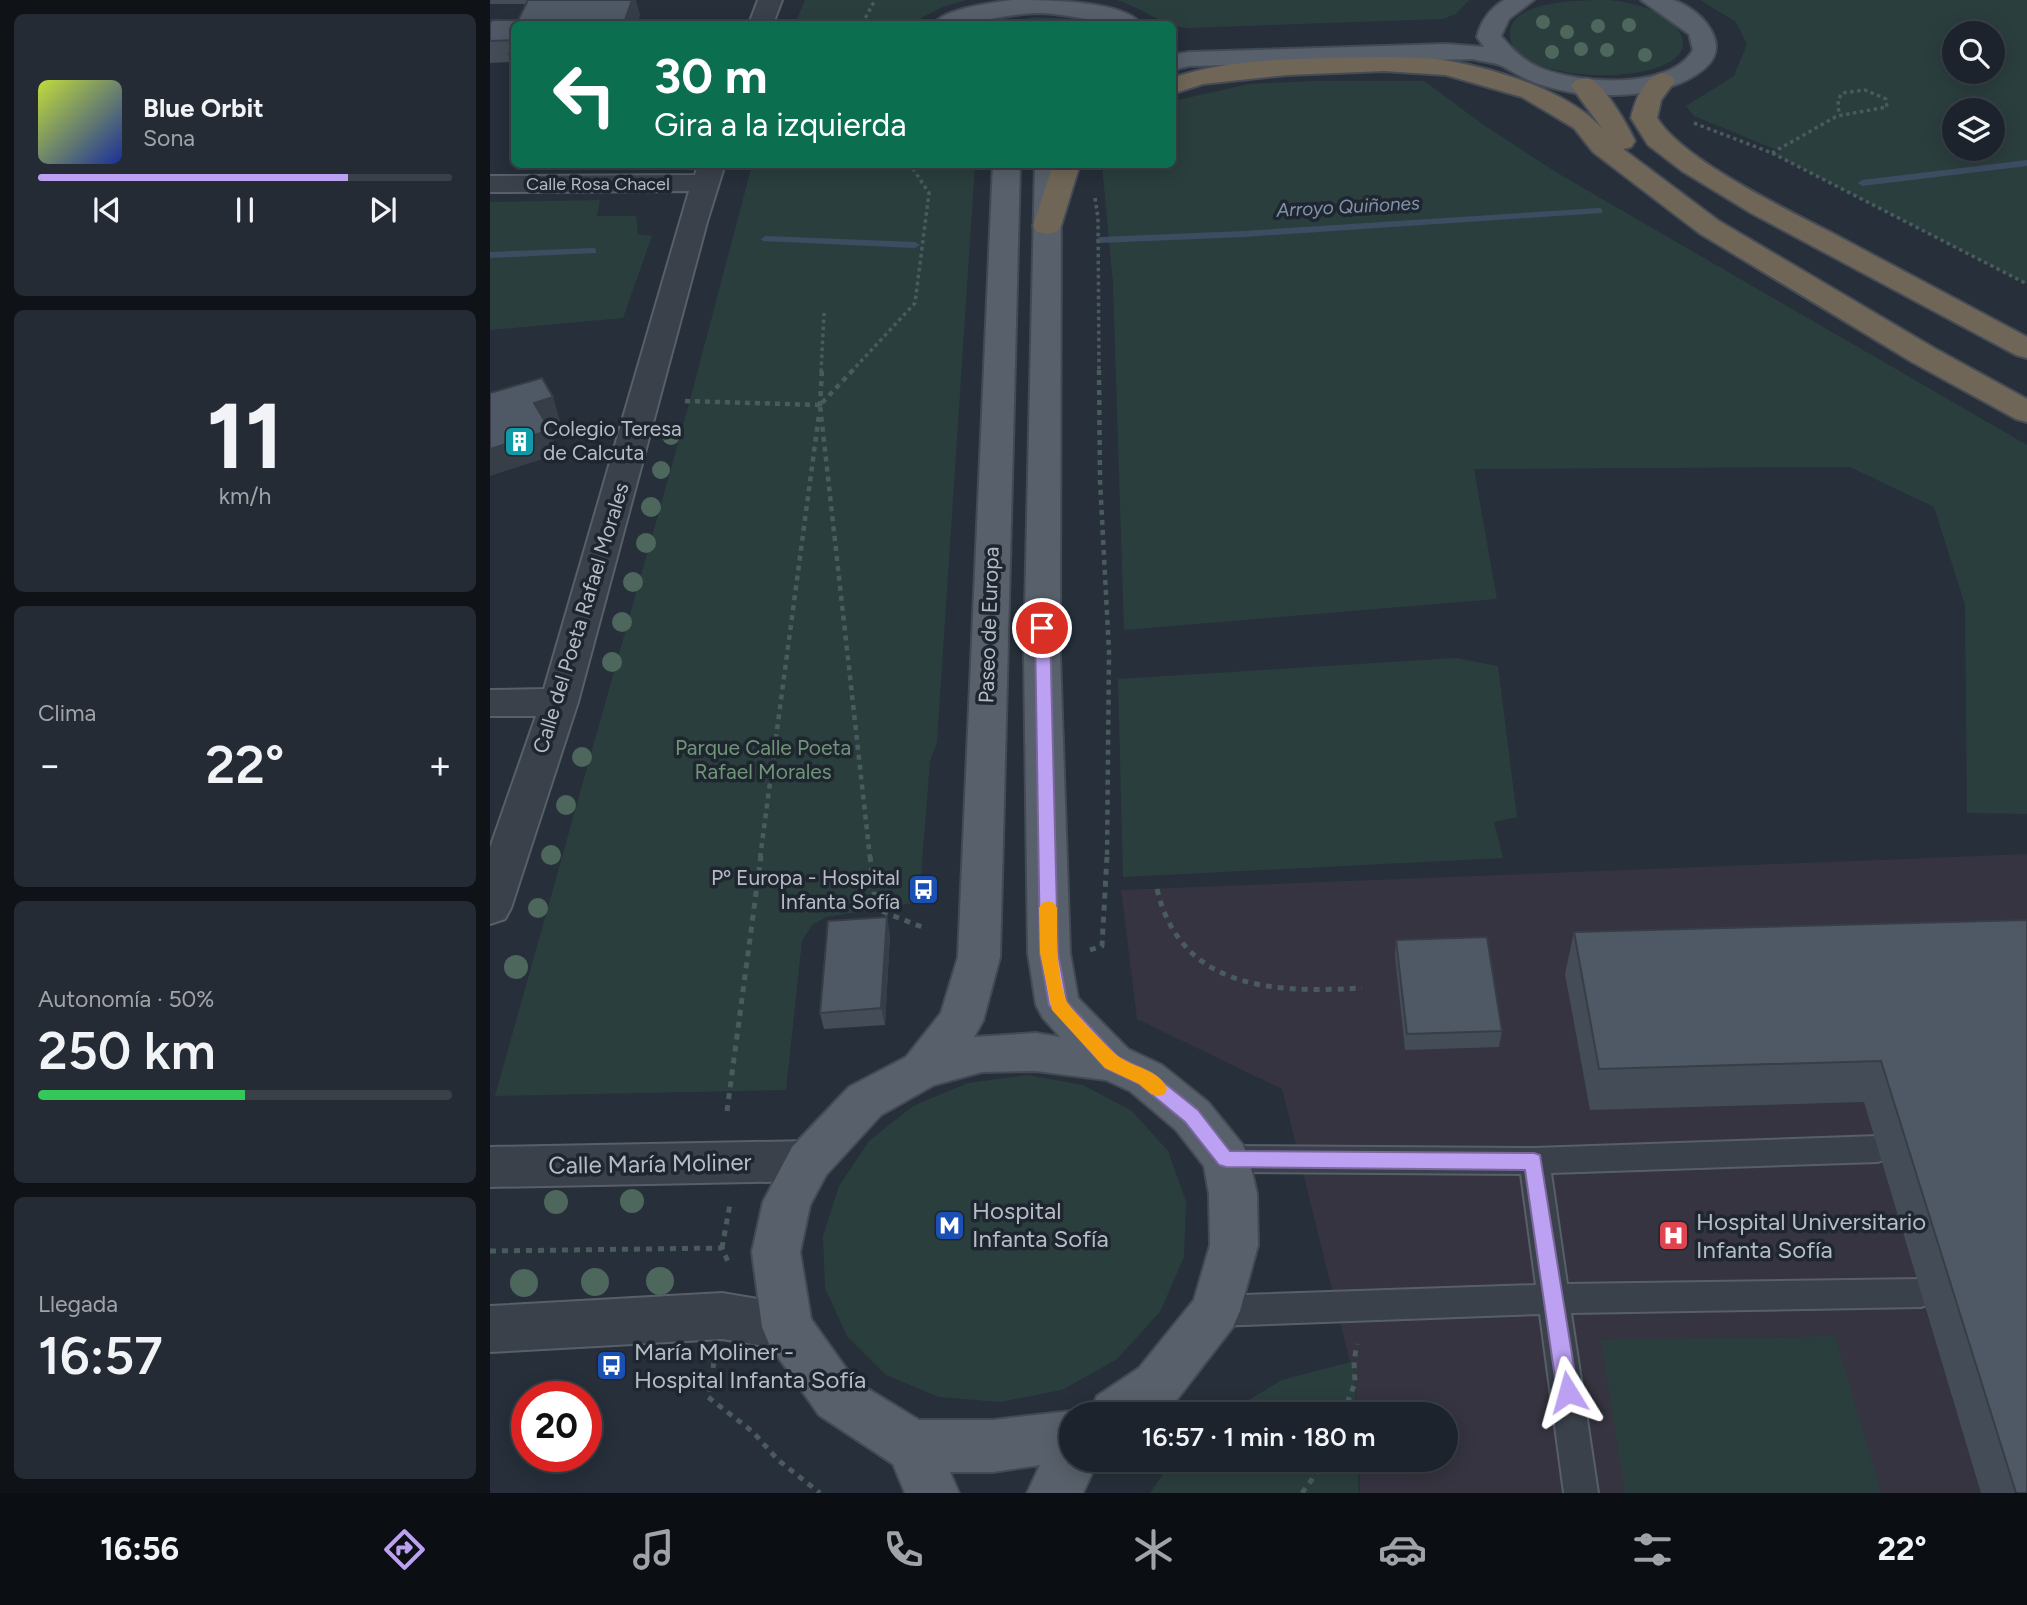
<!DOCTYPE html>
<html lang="es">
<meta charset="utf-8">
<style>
:root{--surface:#1c232c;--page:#252b34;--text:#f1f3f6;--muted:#a0a4a9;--line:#3a4048;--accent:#bca0f2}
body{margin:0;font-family:Figtree,sans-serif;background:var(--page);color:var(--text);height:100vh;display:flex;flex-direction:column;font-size:26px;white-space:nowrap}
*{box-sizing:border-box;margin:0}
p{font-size:23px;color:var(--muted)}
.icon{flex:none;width:38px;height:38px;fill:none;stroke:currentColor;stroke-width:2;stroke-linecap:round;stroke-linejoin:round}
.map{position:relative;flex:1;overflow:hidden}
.drawer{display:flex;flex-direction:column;gap:14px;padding:14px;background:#0f1318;width:490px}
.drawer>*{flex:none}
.banner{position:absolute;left:21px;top:21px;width:665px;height:147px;border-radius:10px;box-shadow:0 4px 18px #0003,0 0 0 2px var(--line);background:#0b6e4f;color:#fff;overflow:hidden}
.tools{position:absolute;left:1452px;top:21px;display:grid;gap:14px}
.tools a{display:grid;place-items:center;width:63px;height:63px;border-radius:50%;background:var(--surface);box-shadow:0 4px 18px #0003,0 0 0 2px var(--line);font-size:35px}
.speed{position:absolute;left:21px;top:1381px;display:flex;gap:14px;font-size:35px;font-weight:700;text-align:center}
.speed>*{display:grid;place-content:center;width:91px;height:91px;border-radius:50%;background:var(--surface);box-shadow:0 4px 18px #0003,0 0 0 2px var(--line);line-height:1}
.speed .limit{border:10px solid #d22;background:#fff;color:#111}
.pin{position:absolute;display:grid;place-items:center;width:60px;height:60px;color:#fff;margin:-30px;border:4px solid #fff;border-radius:50%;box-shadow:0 2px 7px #0007}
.me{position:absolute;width:77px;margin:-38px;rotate:352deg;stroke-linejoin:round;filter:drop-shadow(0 0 5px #0008)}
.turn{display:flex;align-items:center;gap:24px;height:147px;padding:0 28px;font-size:32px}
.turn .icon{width:91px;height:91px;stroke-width:2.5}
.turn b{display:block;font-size:49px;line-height:60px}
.big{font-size:52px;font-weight:600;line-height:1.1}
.drawer .card{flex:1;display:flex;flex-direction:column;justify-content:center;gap:10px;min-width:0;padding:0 24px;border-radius:10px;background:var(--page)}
.drawer .dial{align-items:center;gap:0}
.dial b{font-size:91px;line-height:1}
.song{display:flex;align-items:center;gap:21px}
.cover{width:84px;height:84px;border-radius:10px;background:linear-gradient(135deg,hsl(70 70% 55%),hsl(230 70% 35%))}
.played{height:7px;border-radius:4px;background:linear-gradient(90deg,var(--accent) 75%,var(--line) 75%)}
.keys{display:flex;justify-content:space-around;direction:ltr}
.heat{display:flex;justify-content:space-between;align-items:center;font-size:38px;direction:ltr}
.charge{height:10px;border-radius:5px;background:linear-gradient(90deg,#34c759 50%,var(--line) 0)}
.trip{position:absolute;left:569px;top:1402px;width:399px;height:70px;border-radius:35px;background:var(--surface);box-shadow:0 4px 18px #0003,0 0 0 2px var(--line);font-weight:600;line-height:70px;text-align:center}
.tabs{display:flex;height:112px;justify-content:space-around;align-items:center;background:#0b0e12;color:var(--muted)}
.tabs .icon{width:49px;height:49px}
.tabs .on{color:var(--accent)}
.tabs b{font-size:32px;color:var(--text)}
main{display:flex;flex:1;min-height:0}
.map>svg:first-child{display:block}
.medical{fill:#353440}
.green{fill:#2b3e3e;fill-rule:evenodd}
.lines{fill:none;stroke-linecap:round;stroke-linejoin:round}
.stream{fill:#3d4d61;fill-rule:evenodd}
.lane-casing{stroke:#585f69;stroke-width:4}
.street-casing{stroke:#585f69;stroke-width:4}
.primary-casing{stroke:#434a54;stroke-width:4}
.highway-casing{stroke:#454c56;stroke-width:4}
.path-far2{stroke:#4a5b5d;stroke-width:3.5;stroke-dasharray:3.5 3.5;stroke-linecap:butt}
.path-far1{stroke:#4a5b5d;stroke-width:4.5;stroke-dasharray:5 5;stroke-linecap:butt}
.path{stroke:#4a5b5d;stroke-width:5;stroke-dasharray:6 6;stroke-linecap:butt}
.lane{fill:#3a414b;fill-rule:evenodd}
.street{fill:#3a414b;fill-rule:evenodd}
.primary{fill:#58606b;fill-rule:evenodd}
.highway{fill:#706657;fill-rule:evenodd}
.tree{fill:#4e675c}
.wall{fill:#444d57}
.shaded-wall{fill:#373e47}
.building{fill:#4f5965;stroke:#373e47;stroke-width:2}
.route{fill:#bca0f2;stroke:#7a689d;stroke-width:2}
.slow{fill:#f59e0b}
.labels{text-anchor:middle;stroke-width:7;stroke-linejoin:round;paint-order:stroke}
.far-street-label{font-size:18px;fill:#b5bcc6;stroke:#1f2630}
.far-water-label{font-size:19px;font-style:italic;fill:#8093aa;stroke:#1f2630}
.poi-label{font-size:21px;fill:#b5bcc6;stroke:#1f2630;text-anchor:start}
.street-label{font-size:21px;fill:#b5bcc6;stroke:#1f2630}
.park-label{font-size:21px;fill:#6f9577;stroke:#1f2630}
.near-street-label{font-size:24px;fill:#b5bcc6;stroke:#1f2630}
.near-poi-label{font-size:24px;fill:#b5bcc6;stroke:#1f2630;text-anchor:start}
</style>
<main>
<section class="drawer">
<div class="card">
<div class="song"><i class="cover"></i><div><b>Blue Orbit</b><p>Sona</p></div></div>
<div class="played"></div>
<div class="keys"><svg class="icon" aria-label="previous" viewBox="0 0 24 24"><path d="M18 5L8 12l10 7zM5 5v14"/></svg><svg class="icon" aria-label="pause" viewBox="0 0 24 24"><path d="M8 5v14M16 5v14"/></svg><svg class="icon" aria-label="next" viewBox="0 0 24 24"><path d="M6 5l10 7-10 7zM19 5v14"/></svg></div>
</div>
<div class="card dial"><b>11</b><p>km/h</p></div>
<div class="card"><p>Clima</p>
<div class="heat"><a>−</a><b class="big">22°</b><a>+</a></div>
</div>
<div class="card"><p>Autonomía · 50%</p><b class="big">250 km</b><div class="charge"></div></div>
<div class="card"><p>Llegada</p><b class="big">16:57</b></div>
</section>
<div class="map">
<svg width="1537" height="1493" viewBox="0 0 1537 1493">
<rect width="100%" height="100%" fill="#262f3a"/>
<!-- medical -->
<polygon class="medical" points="1537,854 1537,1493 870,1493 869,1460 956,1460 956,1414 866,1414 865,1382 792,1089 647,1019 631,890"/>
<!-- green -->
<g class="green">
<polygon points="315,0 476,0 453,7 419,24 305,24"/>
<path d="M627,0H979L966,14L953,19L698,28C672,26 653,8 627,0Z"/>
<path d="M1116,0C1138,1 1170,9 1185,26C1238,88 1010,94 1020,30C1025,0 1093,0 1116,0Z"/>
<path d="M1210,0H1537V284L1282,153L1292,152L1204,116L1196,106L1244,76L1257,44L1246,22ZM1465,33H1503V72H1465ZM1465,110H1503V149H1465Z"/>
<polygon points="545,17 572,18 600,24 504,24"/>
<polygon points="822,81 934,81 998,128 1069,174 1537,445 1537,814 1477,813 1475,605 1444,507 1360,467 984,469 1007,599 634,630 623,284 612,165 682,164 683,101 759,84"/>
<polygon points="262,165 485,165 447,742 440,761 429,902 336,917 322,925 312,941 296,1090 5,1096 196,415"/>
<polygon points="110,200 107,216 146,216 148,234 162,236 133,318 0,330 0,202"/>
<polygon points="966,658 1008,666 1027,817 1004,822 1013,858 633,877 628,679"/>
<polygon points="537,1075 593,1085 642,1111 678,1151 696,1201 694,1257 670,1312 626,1360 572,1390 510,1402 449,1397 396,1375 357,1336 335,1288 333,1236 349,1186 379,1141 423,1106 478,1083"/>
<polygon points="1345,1336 1391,1493 1135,1493 1111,1340"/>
<polygon points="864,1361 866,1414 735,1414 792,1380"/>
<polygon points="683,1460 867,1460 869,1493 660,1493"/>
</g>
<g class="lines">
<!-- stream -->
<g class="stream">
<polygon points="1537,160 1537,166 1372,186 1368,183 1372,180"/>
<polygon points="1109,208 1112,209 1112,213 754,237 610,243 605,240 610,237 754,231"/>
<polygon points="276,236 425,242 430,245 425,248 273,241 271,239"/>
<polygon points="103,248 106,249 106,253 0,258 0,252"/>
</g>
<defs>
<polygon id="lane" points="1388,1136 1398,1140 1403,1149 1398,1158 1388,1162 1061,1173 1077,1284 1431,1279 1442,1283 1447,1293 1442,1303 1431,1307 1081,1313 1108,1493 1074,1493 1050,1314 725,1326 714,1321 709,1311 714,1301 725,1296 1046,1285 1031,1174 736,1172 725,1168 721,1159 725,1150 736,1146 1044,1148"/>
<g id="street">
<polygon points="268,0 292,0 283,24 259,24"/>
<polygon points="208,164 235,164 217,222 88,702 21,908 15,919 0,924 0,848 46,716 0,716 0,690 54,689 199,191 0,192 0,176 205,175"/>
<polygon points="319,1141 336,1147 342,1161 336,1175 319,1181 0,1187 0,1147"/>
<polygon points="232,1293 297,1304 315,1310 322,1327 315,1344 297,1350 232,1339 0,1352 0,1306"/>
</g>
<g id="primary">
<path d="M522,0C551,0 634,0 651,24C617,27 585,14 550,13C514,13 479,27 444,24C455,8 503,3 522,0Z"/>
<path d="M1014,0H1044L1019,19L1011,36C1021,48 1031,58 1044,65C1081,84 1179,92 1203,50L1199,34L1151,0C1161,0 1174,0 1183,0C1209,8 1243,43 1216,67C1192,89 1152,95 1121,95C1098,96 1074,92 1052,85C1038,81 1027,74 1014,67C1005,62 993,62 983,59L699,66L682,70V55L699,52L956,44L994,47L987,37C991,20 1000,9 1014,0Z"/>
<polygon points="503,164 530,164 510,957 493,1021 484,1037 546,1033 570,1037 553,1018 546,1005 538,953 534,654 545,164 571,164 570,654 580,953 588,998 638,1049 672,1065 718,1102 753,1145 759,1159 767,1194 768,1245 750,1311 743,1327 685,1402 668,1414 599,1414 607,1396 649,1368 704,1300 720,1245 719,1194 714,1166 686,1130 640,1091 616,1080 546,1071 492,1072 444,1085 391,1115 336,1175 320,1205 310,1252 321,1319 365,1381 429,1420 503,1420 581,1411 589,1414 581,1414 581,1460 608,1460 593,1493 537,1493 550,1465 503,1472 460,1472 469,1493 415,1493 403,1464 329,1415 279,1344 272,1327 262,1252 273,1202 302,1147 359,1087 416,1057 451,1013 468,957"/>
</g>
<g id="highway">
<path d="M894,57C915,58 938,57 959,61C1006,69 1084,93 1114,131L1081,86L1085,81C1090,79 1096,77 1102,80C1116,88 1138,126 1145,141L1141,147L1133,149L1229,221L1444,348L1537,399V422L1526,419L1422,362L1209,233L1103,152L1084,128L1032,97L956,75L894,71L797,75L713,84L682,94V78C749,56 824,59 894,57Z"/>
<path d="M1172,73L1181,76L1185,81L1171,100L1167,118C1194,161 1296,209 1344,234C1408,268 1473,303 1537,337V358L1526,355L1261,213L1192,171L1158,145L1141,118C1145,101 1153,78 1172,73Z"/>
<polygon points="563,164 590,164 571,226 567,232 557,234 547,232 543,226"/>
</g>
</defs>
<!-- lane casing -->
<use href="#lane" class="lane-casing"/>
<!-- street casing -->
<use href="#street" class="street-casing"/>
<!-- primary casing -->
<use href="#primary" class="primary-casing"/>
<!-- highway casing -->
<use href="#highway" class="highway-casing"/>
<!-- path-far2 -->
<g class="path-far2">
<polyline points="372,24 385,0"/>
<polyline points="1204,123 1282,153 1537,284"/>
<polyline points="1282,153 1347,116 1397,107 1396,99 1375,90 1352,93 1348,100 1349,115"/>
<polyline points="605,198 608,218 609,372"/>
<polyline points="331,372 334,313"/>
<polyline points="361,372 425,303 439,193 420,164"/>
</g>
<!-- path-far1 -->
<g class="path-far1">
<polyline points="363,370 330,405 380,858"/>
<polyline points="609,370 610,480 619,651 617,858"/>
<polyline points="195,401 330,405"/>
<polyline points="330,406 332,370"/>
<polyline points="270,858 329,414"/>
</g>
<!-- path -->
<g class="path">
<polyline points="380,856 386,909 437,929"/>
<path d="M667,889C691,991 786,993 872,988"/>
<polyline points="600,950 612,946 617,856"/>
<polyline points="237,1111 271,856"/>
<polyline points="232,1248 240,1204"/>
<polyline points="0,1251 232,1248 239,1264"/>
<polyline points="224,1362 218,1397 263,1432 288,1460 330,1493"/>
<polyline points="853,1414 865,1383 864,1361 867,1344"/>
<polyline points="812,1493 836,1460"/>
</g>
<!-- lane -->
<use href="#lane" class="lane"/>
<!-- street -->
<use href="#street" class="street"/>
<!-- primary -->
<use href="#primary" class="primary"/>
<!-- highway -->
<use href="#highway" class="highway"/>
</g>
<!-- trees -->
<g class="tree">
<circle cx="1053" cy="22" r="7"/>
<circle cx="1139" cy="25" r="7"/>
<circle cx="1108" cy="26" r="7"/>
<circle cx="1077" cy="32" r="7"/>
<circle cx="1091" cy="49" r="7"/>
<circle cx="1117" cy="50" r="7"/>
<circle cx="1062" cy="52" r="7"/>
<circle cx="1155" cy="55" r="7"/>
<circle cx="181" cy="436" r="9"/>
<circle cx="171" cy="470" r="9"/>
<circle cx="161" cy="507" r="10"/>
<circle cx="156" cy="543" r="10"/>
<circle cx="143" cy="582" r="10"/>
<circle cx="132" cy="622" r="10"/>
<circle cx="122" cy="662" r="10"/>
<circle cx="92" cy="757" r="10"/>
<circle cx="76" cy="805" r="10"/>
<circle cx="61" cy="855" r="10"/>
<circle cx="48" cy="908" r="10"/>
<circle cx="26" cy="967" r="12"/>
<circle cx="142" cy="1201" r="12"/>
<circle cx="66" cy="1202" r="12"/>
<circle cx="170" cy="1281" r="14"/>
<circle cx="105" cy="1282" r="14"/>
<circle cx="34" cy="1283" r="14"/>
</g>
<!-- wall -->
<g class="wall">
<polygon points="0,0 142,0 150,15 148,20 157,20 158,24 24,24 24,74 21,62 0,63 0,23 28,20 36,4 0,4"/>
<polygon points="1537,920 1537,1493 1491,1493 1374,1102 1100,1110 1075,974 1084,932"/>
<polygon points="400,934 395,1025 334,1029 330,1013"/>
<polygon points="906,940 1012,1031 1009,1047 915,1050 905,956"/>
</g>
<!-- shaded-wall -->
<g class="shaded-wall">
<polygon points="142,0 146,0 150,15 146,24 135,20"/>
<polygon points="63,397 70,421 52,427 44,403"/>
<polygon points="60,430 68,454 0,476 0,449"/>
<polygon points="397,917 400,934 395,1025 391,1008"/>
</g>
<!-- building -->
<g class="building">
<polygon points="38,0 142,0 135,20 157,20 155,24 24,24 24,40 0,41 0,23 2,20 28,20"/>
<polygon points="24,41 24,54 19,54"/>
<polygon points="52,378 63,397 44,403 60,430 0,449 0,393"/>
<polygon points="397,917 391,1008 330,1013 338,921"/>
<polygon points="1537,920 1537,1493 1526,1493 1391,1061 1109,1069 1084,932"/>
<polygon points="997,937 1012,1031 917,1034 906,940"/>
</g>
<!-- route -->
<polygon class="route" points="552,623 560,628 568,953 577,1002 628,1057 662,1073 708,1110 740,1151 1044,1153 1050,1155 1088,1392 1085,1399 1078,1402 1070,1399 1067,1392 1035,1170 736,1167 729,1165 695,1122 649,1084 615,1068 559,1005 550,953 545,628"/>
<!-- slow -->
<path class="slow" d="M558,901L564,903L567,908C567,937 566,972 576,1000C579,1008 620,1050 628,1056C644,1068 668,1069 677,1088L675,1094L668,1096L661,1094L649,1084L615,1068L562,1010L550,953L549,908L552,903Z"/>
<!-- icons -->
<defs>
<symbol id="building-square" viewBox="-11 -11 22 22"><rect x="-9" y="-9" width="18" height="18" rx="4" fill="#0f9aa8" stroke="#1f2630"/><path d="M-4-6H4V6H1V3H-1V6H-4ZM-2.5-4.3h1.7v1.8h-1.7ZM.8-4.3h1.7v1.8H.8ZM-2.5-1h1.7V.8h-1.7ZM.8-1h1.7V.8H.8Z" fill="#fff"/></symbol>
<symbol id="bus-square" viewBox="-11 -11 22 22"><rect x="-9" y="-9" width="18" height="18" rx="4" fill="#1a4fb4" stroke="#1f2630"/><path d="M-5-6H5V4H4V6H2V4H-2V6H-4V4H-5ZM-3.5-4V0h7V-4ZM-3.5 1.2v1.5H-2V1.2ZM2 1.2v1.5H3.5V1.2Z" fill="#fff"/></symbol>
<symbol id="metro-square" viewBox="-11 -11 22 22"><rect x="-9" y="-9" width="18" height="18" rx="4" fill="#1a4fb4" stroke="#1f2630"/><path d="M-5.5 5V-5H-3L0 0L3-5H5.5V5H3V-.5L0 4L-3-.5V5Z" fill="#fff"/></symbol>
<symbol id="hospital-square" viewBox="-11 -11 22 22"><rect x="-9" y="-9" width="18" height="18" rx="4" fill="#e0444e" stroke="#1f2630"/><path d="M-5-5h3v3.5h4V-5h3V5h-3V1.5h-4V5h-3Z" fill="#fff"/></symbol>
</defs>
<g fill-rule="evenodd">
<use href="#building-square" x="12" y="424" width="35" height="35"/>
<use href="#bus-square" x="416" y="872" width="35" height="35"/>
<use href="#metro-square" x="442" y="1208" width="35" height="35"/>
<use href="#hospital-square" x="1166" y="1218" width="35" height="35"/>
<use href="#bus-square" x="104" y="1348" width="35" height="35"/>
</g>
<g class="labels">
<!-- far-street labels -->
<g class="far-street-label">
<text x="108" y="190">Calle Rosa Chacel</text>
</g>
<!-- far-water labels -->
<g class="far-water-label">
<text transform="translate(858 206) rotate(-3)" y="7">Arroyo Quiñones</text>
</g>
<!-- poi labels -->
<g class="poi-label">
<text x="53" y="436">Colegio Teresa<tspan x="53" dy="24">de Calcuta</tspan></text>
<text x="410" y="885" text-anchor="end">Pº Europa - Hospital<tspan x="410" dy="24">Infanta Sofía</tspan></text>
</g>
<!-- street labels -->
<g class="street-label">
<text transform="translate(91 618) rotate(-73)" y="7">Calle del Poeta Rafael Morales</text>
<text transform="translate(499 625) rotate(-88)" y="7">Paseo de Europa</text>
</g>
<!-- park labels -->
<g class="park-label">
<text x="273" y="755">Parque Calle Poeta<tspan x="273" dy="24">Rafael Morales</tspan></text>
</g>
<!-- near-street labels -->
<g class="near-street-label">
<text transform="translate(160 1164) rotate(-1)" y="8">Calle María Moliner</text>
</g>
<!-- near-poi labels -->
<g class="near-poi-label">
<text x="482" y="1219">Hospital<tspan x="482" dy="28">Infanta Sofía</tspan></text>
<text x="1206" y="1230">Hospital Universitario<tspan x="1206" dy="28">Infanta Sofía</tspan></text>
<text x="144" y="1360">María Moliner -<tspan x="144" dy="28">Hospital Infanta Sofía</tspan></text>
</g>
</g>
</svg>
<div class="tools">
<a><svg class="icon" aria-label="search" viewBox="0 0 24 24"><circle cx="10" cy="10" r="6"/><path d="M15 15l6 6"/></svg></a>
<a><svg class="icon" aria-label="layers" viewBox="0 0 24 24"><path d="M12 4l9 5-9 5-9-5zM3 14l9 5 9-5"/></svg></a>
</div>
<div class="speed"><div class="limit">20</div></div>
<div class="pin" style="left:552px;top:628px;background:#d93025"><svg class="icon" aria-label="arrive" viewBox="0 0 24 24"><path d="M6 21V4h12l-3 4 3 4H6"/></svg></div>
<svg class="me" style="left:1078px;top:1392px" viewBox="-20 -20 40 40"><path d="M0-17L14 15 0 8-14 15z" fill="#bca0f2" stroke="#fff" stroke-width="4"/></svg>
<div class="trip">16:57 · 1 min · 180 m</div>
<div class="banner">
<div class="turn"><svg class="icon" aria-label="left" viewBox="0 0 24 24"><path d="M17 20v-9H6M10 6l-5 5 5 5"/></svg><div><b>30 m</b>Gira a la izquierda</div></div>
</div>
</div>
</main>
<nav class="tabs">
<b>16:56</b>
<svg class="icon on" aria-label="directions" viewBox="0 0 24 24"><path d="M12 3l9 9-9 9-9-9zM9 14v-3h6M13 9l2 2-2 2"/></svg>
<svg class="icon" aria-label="music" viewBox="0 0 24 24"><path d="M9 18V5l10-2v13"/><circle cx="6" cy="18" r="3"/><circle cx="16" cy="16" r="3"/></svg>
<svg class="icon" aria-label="phone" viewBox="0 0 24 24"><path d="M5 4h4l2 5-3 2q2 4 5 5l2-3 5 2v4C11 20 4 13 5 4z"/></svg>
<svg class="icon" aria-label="climate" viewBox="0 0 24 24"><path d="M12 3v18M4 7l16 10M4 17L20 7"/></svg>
<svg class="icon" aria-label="car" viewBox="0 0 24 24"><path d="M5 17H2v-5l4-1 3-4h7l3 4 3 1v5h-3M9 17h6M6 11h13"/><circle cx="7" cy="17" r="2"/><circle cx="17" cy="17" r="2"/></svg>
<svg class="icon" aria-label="filters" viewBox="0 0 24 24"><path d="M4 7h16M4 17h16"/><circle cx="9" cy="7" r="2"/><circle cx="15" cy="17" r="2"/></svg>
<b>22°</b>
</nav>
